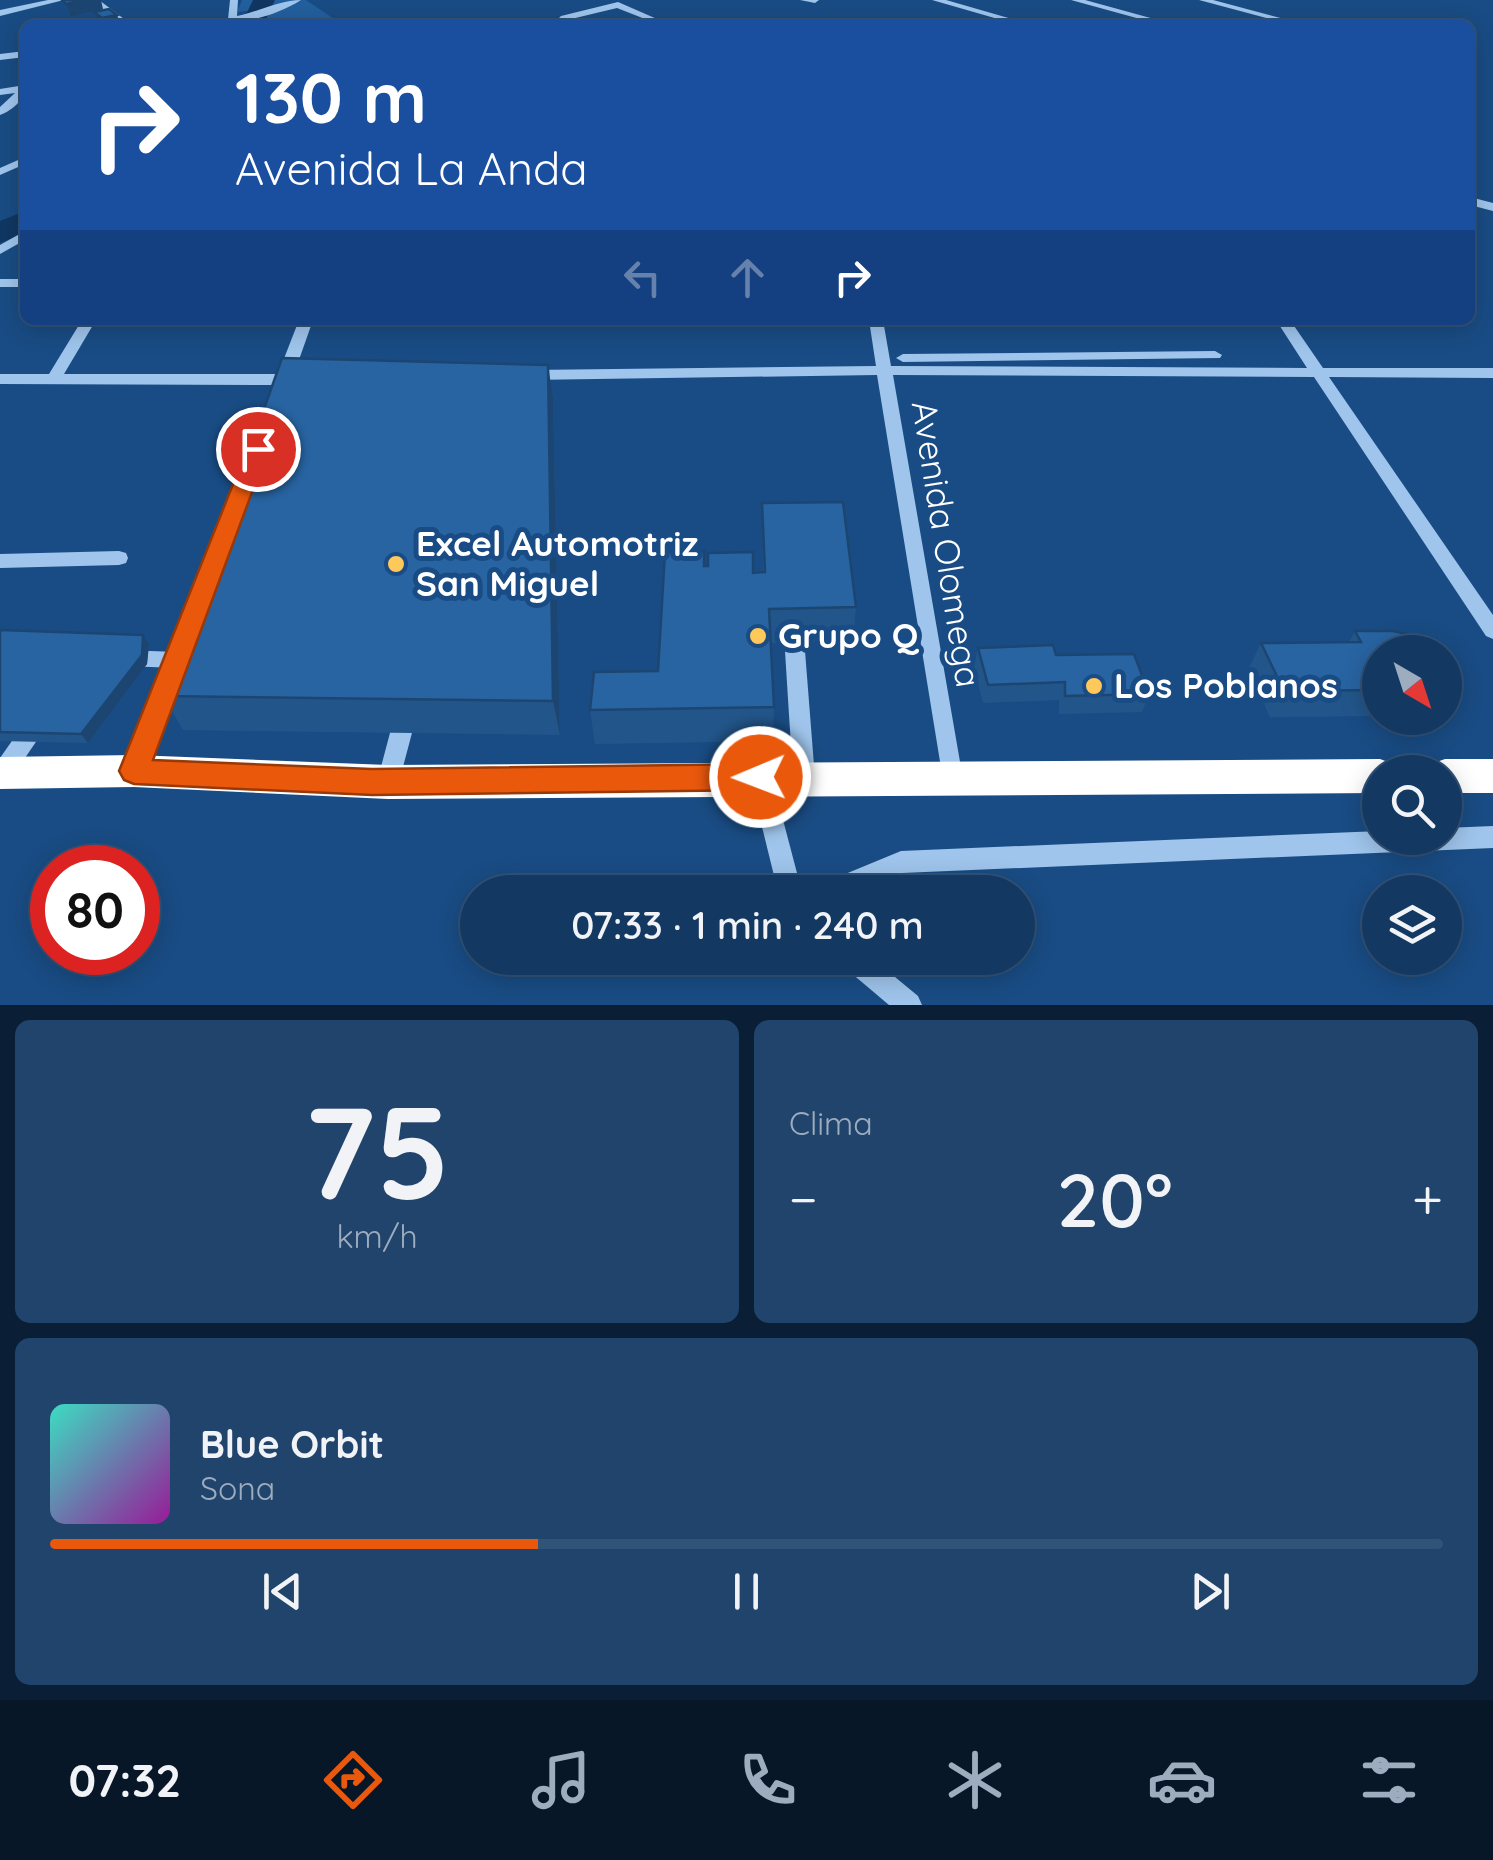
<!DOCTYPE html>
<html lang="es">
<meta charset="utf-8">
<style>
:root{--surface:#133963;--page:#20446c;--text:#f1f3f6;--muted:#9dacbe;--line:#325378;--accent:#ea580c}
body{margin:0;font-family:Quicksand,sans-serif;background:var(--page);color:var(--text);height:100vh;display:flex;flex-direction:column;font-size:38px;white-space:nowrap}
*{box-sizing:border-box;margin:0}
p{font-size:32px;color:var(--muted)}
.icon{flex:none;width:55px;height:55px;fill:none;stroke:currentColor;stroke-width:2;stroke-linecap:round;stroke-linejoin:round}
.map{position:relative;height:1005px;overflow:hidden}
.side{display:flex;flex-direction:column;gap:15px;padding:15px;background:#0a1f36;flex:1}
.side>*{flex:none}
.hud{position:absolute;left:20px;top:20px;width:1455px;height:305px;border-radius:15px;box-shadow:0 5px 25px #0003,0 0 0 2px var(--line);background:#1a4fa0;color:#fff;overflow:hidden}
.needle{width:65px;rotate:141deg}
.tools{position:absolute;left:1362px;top:635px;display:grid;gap:20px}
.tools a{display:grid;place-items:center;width:100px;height:100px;border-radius:50%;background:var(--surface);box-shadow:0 5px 25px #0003,0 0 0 2px var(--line);font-size:50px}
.speed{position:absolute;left:30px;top:845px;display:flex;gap:20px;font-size:50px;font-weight:700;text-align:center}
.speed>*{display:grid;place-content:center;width:130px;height:130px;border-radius:50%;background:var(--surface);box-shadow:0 5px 25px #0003,0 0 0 2px var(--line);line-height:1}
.speed .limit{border:15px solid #d22;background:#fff;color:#111}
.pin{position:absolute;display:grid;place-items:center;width:85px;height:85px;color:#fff;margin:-42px;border:5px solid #fff;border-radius:50%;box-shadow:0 2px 10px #0007}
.me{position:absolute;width:110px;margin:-55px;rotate:269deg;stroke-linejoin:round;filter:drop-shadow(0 0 8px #0008)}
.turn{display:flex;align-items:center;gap:35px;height:210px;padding:0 50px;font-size:45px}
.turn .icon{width:130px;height:130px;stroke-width:2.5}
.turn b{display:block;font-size:70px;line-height:85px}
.lanes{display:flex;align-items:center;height:95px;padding:0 50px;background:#0003;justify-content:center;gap:50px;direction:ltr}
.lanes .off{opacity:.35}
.big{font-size:75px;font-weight:600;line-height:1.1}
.side .card{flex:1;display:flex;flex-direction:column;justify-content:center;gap:15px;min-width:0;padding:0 35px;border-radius:15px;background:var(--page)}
.side .dial{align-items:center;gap:0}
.dial b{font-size:130px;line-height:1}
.song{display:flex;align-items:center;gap:30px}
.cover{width:120px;height:120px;border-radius:15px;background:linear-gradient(135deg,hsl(170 70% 55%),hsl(300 70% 35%))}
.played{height:10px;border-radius:5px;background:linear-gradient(90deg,var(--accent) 35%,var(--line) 35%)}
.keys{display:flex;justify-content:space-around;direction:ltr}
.heat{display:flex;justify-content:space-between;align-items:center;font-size:55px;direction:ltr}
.side .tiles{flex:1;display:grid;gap:15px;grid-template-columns:1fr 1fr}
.card:last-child{grid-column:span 2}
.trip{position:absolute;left:460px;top:875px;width:575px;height:100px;border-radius:50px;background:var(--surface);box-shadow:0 5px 25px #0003,0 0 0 2px var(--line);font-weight:600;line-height:100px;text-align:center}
.menu{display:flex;height:160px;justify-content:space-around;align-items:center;background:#081728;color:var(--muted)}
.menu .icon{width:70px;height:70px}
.menu .current{color:var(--accent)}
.menu b{font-size:45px;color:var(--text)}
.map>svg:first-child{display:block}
.green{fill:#225f9d}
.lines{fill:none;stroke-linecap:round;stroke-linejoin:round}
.river{fill:#103762;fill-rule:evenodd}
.minor{fill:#9fc5ec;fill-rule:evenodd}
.highway{fill:#fff;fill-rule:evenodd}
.wall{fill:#22568b}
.shaded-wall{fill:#1c4671}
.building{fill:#2864a2;stroke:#1c4671;stroke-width:2.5}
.route{fill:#ea580c;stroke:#983908;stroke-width:2.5}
.poi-dot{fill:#fec85a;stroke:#194c84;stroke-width:4}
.labels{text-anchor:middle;stroke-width:10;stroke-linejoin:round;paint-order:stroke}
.poi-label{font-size:35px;font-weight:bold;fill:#fff;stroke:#194c84;text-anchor:start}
.street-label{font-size:35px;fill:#fff;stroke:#194c84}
</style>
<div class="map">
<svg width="1493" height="1005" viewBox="0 0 1493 1005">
<rect width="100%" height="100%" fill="#194c84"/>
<!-- green -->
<polygon class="green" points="242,0 306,0 343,25 254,25 276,8 237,12"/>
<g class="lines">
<!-- river -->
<g class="river">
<polygon points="253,0 275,0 263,25 241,25"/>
<polygon points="25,211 25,233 0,243 0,221"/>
</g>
<!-- minor -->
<g class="minor">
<polygon points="48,0 64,0 0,16 0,10"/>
<polygon points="90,0 99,0 132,25 122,25"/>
<path d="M230,0H238L237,16C257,12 281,0 301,0C275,17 237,25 207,25L228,19Z"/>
<polygon points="800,0 819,0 815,3"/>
<polygon points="932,0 946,0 1033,25 1019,25"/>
<polygon points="1071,0 1085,0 1176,25 1162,25"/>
<polygon points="1199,0 1213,0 1307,25 1292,25"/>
<polygon points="618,2 657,19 646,25 634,25 645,19 617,8 567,20 561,25 552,25 561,16"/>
<polygon points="25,51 25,57 0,60 0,54"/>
<path d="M25,85C25,100 13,110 0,115V107L15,93L0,95V89Z"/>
<polygon points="25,157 25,164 0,175 0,168"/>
<polygon points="1470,197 1493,203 1493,211 1470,205"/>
<polygon points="25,231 25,240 0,254 0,245"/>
<rect x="0" y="279" width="25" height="8"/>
<polygon points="82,320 96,320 64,374 278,374 299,320 313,320 294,374 303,376 306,379 303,382 284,385 0,384 0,374 49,374"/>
<polygon points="869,320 883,320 891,366 1307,368 1276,320 1290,320 1323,368 1493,368 1493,378 1329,377 1493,615 1493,639 1486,636 1314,377 893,375 963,779 960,786 952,789 944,786 877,375 529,380 521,375 529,370 876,366"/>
<polygon points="1215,351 1222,355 1220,358 903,362 896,358 903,354"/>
<polygon points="119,551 126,553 128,558 126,563 119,565 0,568 0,554"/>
<polygon points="795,643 802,645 805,651 815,778 812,785 804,788 796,785 793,778 785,651 788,645"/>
<polygon points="123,650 178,652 185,654 188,660 185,666 178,668 123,666 116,664 113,658 116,652"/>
<polygon points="171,668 178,670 181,676 145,771 142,778 134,781 126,778 123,771 161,676 164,670"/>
<polygon points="406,705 414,708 417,714 399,782 396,789 388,792 380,789 377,782 395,714 398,708"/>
<polygon points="36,715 44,718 47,724 44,730 10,780 0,782 0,758 28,718"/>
<polygon points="761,768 769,771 772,778 802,892 778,892 750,778 753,771"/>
<polygon points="1493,826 1493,848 902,873 857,892 818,892 821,884 901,851 1380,831 1380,838 1445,838 1445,828"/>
<polygon points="840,958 872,958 918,996 922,1005 889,1005 844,967"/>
</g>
<!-- highway -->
<g class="highway">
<polygon points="134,755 388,765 1380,759 1394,764 1398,772 1380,772 1380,793 388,799 134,787 0,789 0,757"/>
<polygon points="1445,759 1493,759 1493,793 1445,793 1445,772 1427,772 1431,764"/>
</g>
</g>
<!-- wall -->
<g class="wall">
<polygon points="553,398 560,735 183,730 163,696"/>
<polygon points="762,503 856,607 853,642 771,643 774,707 773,741 595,744 590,710 658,671 704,566 763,572"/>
<polygon points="0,630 143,635 149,644 147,664 88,743 0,741"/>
<polygon points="1355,631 1380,652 1380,716 1270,717 1248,670 1261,643 1349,642"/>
<polygon points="978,648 1056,655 1149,694 1142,712 1059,714 1059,700 983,703 974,666"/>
</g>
<!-- shaded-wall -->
<g class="shaded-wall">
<polygon points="84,0 101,0 103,9 71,16 66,4"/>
<polygon points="117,15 121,25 104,25 102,18"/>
<polygon points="548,365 553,398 560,735 553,701"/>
<polygon points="143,635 149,644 147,664 88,743 81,734"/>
</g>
<!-- building -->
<g class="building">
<polygon points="62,0 84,0 66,4"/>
<polygon points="109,9 117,15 102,18 94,12"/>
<polygon points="100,18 109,25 86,25 81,22"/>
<polygon points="282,358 548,365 553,701 163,696"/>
<polygon points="843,502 856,607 769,609 774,707 590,710 594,672 658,671 665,552 704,551 704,566 708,566 708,553 753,552 753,573 765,572 762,503"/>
<polygon points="0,630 143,635 142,655 81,734 0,732"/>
<polygon points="1355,631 1393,631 1407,634 1418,652 1380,652 1380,690 1284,691 1261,643 1361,642"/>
<polygon points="1053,645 1056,655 1134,654 1149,694 1065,696 1065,682 988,685 978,648"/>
</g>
<!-- route -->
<polygon class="route" points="258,442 268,449 153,760 372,769 760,764 771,768 775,777 771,786 760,790 372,795 134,784 124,780 119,771 247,449"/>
<!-- markers -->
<g class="poi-dot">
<circle cx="396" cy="564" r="10"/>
<circle cx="758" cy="636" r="10"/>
<circle cx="1094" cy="686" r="10"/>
</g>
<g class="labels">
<!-- poi labels -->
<g class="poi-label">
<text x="416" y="556">Excel Automotriz<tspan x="416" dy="40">San Miguel</tspan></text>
<text x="778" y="648">Grupo Q</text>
<text x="1114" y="698">Los Poblanos</text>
</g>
<!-- street labels -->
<g class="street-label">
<text transform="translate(946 544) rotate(81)" y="12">Avenida Olomega</text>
</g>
</g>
</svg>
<div class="tools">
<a><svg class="needle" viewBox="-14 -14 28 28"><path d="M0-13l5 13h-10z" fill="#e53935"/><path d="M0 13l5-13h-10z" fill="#9dacbe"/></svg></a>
<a><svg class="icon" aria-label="search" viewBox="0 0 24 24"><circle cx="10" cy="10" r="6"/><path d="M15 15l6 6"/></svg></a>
<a><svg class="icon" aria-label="layers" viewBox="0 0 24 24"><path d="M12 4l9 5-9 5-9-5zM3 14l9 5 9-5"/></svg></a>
</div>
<div class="speed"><div class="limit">80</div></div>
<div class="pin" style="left:258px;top:449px;background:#d93025"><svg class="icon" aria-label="arrive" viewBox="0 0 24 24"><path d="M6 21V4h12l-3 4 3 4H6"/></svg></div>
<svg class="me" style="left:760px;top:777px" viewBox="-20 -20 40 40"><circle r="17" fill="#ea580c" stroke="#fff" stroke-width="3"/><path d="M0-11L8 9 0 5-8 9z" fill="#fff"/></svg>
<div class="trip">07:33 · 1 min · 240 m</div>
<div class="hud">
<div class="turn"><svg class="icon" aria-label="right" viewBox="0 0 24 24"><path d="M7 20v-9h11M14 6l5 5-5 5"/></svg><div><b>130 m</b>Avenida La Anda</div></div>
<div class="lanes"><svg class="icon off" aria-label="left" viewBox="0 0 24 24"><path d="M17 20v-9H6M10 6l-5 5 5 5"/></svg><svg class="icon off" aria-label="ahead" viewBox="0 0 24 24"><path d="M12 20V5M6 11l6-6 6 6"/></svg><svg class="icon" aria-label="right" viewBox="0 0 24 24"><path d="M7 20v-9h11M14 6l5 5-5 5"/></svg></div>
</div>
</div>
<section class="side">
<div class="tiles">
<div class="card dial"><b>75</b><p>km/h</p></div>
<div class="card"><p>Clima</p>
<div class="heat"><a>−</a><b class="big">20°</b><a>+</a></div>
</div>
<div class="card">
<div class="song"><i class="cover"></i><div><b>Blue Orbit</b><p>Sona</p></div></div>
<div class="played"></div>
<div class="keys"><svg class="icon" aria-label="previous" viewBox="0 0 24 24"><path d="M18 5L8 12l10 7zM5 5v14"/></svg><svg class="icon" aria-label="pause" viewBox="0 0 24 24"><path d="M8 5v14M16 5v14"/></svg><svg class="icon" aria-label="next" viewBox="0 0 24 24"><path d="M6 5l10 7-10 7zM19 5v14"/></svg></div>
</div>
</div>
</section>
<nav class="menu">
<b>07:32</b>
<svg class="icon current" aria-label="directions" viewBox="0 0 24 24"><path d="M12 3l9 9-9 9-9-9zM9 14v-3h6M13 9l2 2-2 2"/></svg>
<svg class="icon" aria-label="music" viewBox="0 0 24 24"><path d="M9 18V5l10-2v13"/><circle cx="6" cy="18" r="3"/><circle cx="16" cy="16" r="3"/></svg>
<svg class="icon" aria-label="phone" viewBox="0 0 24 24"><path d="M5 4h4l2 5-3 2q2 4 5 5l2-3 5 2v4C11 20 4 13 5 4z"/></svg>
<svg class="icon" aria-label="climate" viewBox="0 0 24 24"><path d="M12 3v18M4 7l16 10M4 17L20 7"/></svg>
<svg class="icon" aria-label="car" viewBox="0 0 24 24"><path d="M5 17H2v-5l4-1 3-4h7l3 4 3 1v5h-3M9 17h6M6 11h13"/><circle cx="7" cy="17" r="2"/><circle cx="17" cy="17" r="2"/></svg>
<svg class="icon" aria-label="filters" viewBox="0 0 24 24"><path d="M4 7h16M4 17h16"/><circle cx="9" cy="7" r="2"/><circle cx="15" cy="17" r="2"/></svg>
</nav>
